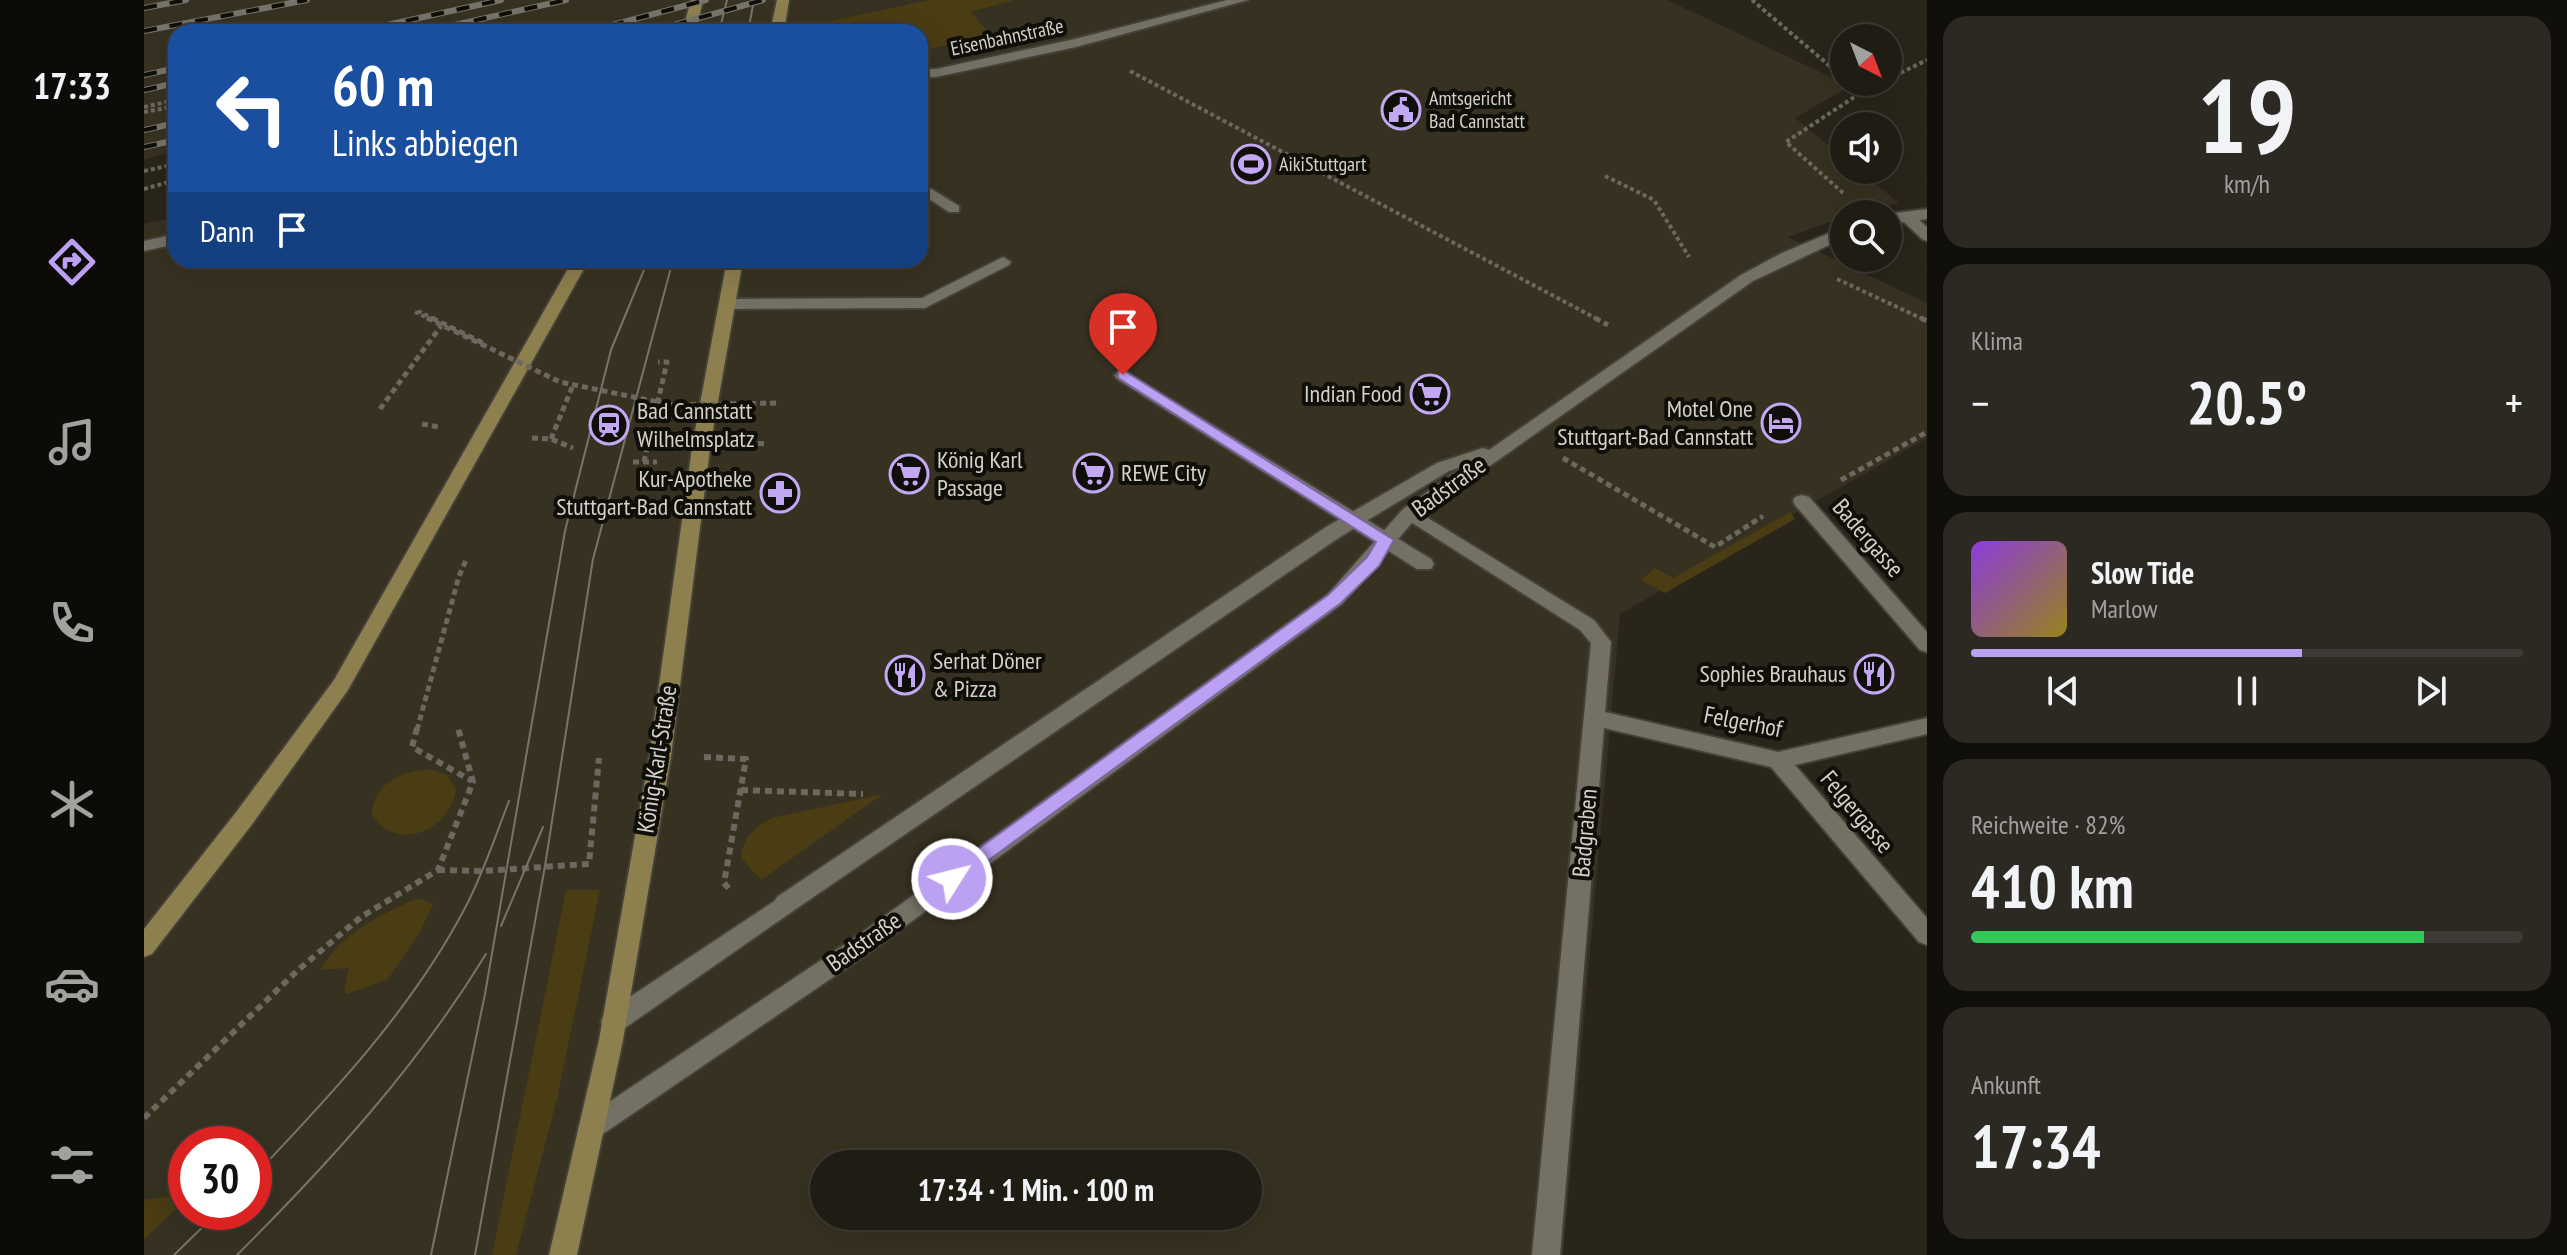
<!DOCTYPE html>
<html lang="de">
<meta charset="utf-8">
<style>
:root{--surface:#1f1c14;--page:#2c2922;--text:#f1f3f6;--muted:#a1a1a0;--line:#3c3a34;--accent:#bca0f2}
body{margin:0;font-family:"PT Sans Narrow",sans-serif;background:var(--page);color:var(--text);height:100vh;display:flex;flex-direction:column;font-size:30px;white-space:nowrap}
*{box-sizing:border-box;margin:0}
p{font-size:26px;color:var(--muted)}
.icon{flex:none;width:44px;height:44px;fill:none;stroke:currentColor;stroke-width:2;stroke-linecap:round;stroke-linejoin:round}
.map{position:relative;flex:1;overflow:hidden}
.panel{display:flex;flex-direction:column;gap:16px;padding:16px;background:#110f0b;width:640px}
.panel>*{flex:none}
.guide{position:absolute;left:24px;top:24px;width:760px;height:244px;border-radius:24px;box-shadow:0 8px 32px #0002,0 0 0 2px var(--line);background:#1a4fa0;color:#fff;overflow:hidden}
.needle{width:52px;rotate:138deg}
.buttons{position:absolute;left:1686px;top:24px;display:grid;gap:16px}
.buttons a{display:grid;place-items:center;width:72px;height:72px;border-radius:50%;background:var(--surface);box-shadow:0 8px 32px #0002,0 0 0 2px var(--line);font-size:40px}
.speed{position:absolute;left:24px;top:1126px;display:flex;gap:16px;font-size:40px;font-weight:700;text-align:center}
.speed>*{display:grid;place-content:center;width:104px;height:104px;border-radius:50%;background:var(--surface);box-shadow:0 8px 32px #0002,0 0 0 2px var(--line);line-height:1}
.speed .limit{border:12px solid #d22;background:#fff;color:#111}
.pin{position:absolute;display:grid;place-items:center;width:68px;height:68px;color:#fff;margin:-82px -34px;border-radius:50% 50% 50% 0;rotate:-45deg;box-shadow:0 0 8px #0007}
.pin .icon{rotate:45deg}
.me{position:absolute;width:88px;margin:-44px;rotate:54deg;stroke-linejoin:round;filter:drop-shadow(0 0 6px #0008)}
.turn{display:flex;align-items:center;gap:28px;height:168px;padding:0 32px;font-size:36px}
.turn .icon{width:104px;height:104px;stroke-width:2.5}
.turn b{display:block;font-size:56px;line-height:68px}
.then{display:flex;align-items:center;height:76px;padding:0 32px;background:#0003;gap:16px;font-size:30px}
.big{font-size:60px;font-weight:600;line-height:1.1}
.panel .card{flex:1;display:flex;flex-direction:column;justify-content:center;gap:12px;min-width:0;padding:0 28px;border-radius:24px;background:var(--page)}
.panel .dial{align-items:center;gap:0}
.dial b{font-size:104px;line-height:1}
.song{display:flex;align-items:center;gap:24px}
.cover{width:96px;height:96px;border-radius:12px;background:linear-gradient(135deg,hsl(270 70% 55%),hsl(50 70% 35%))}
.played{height:8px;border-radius:4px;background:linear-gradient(90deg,var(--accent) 60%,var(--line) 60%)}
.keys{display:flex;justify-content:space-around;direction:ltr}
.heat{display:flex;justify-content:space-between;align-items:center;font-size:44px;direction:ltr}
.charge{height:12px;border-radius:6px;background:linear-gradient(90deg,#34c759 82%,var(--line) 0)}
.trip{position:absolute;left:666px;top:1150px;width:452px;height:80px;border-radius:40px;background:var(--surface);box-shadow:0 8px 32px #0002,0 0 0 2px var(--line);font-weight:600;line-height:80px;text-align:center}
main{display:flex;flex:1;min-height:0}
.dock{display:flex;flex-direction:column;width:144px;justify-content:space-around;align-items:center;background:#0c0b08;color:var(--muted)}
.dock .icon{width:56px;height:56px}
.dock .selected{color:var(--accent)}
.dock b{font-size:36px;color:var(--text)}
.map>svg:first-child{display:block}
.built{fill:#373121;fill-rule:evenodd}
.green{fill:#4a3c13}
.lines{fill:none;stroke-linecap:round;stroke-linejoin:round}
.service-casing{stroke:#434138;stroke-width:4}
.pedestrian-casing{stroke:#434138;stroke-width:4}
.minor-casing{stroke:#434138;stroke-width:4}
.secondary-casing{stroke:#434138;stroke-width:4}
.path-far2{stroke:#6c685f;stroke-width:4;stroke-dasharray:4 3;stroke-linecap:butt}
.path-far1{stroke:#6c685f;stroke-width:5;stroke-dasharray:6 4;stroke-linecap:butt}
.path{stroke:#6c685f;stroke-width:6;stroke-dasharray:7 5;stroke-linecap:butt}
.service{fill:#757064;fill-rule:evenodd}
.pedestrian{fill:#757064;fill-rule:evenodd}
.minor{fill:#757064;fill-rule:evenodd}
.secondary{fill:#8e7f4e;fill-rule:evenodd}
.tram{stroke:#77746b;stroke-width:2}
.rail-casing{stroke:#77746b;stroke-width:6}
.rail{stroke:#100e09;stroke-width:4;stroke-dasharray:13;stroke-linecap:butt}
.path-bridge-far1{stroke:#6c685f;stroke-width:4;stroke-dasharray:4 3;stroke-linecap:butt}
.path-bridge{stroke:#6c685f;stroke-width:5;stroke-dasharray:6 4;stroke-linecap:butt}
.route{fill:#bca0f2;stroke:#7a689d;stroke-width:2}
.labels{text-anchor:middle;stroke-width:8;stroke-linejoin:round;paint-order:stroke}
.far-street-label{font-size:20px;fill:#d3d1ca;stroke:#100e09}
.far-poi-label{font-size:20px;fill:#d3d1ca;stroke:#100e09;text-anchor:start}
.poi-label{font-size:24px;fill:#d3d1ca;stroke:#100e09;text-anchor:end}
.street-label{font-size:24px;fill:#d3d1ca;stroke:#100e09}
</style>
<main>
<nav class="dock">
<b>17:33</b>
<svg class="icon selected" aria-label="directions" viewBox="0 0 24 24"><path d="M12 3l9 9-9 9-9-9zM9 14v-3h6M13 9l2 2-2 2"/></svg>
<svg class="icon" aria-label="music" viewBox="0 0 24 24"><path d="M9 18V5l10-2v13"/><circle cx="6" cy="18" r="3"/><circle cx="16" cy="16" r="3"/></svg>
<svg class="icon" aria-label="phone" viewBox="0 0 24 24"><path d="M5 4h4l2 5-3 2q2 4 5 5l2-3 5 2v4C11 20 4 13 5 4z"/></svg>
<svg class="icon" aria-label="climate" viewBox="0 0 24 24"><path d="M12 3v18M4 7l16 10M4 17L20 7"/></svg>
<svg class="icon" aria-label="car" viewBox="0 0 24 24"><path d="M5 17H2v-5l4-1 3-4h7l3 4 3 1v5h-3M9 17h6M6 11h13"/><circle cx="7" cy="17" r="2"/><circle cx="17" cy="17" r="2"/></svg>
<svg class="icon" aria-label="filters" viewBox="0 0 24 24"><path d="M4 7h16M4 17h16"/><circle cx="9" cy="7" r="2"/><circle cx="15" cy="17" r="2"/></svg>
</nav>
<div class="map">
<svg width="1783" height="1255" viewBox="0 0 1783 1255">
<rect width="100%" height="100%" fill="#29251a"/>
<!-- built -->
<g class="built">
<polygon points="0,0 785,0 632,32 32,32 32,152 0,159"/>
<path d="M871,0H1523L1706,86L1651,118L1700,158V170H1714L1755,203L1700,214V217L1644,237L1783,303V438L1476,614L1419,1255H0V224L32,217V260H776V52L846,34L827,12ZM42,1144H110V1212H42ZM680,1164H1104V1216H680Z"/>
</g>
<!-- green -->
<g class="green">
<polygon points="785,0 871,0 827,12 846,34 776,52 776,32 679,32 680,22"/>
<polygon points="1646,512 1651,519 1521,593 1497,580 1511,568 1529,578"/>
<path d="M285,769L303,775L312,788C307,831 252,854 227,814C232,782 255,772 285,769Z"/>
<path d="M739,794L617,880L597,858C598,838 611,827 628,818Z"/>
<polygon points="422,890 456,890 413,1099 372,1255 348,1255"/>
<path d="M278,899L289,904L276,932L244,979L203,994L200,990L205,968L177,970C196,934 233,917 269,900Z"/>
<polygon points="42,1193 42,1200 0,1239 0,1200"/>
</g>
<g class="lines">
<defs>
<g id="service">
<polygon points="776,182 815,206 815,212 805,212 776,193"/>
<polygon points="859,257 867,262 865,265 781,308 583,309 575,304 583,299 778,298"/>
<polygon points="979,370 1287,559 1290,564 1287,569 1273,569 973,379 970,375"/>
<polygon points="641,894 649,897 653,904 649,911 478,1030 469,1033 460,1030 457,1022 460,1014"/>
</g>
<g id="pedestrian">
<polygon points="1658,495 1665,497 1783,632 1783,652 1776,650 1651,505 1649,501 1651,497"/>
<polygon points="1266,507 1450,620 1467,642 1461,712 1634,752 1783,718 1783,734 1651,765 1783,918 1783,945 1775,942 1627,767 1460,728 1416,1255 1388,1255 1447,643 1436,630 1259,517 1257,513"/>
</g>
<g id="minor">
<polygon points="1083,0 1104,0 932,47 792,77 776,77 776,69 792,69 931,39"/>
<polygon points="1783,209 1783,219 1775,220 1783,227 1783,241 1778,239 1760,222 1744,224 1744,214"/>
<polygon points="1700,227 1700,238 1609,281 1273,517 1198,604 729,950 456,1136 447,1140 438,1136 434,1128 438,1120 713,936 1184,594 1259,509 1320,466 1305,471 1196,537 649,911 641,914 633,911 629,904 633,897 1182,527 1293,463 1339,448 1345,450 1597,275 1638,253"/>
<polygon points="32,234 32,244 0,251 0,241"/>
</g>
<g id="secondary">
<polygon points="547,0 559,0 552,32 538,32"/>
<polygon points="633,0 645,0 640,32 626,32"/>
<polygon points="429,260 445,260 204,690 109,823 8,954 0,957 0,929 93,811 190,680"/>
<polygon points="583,260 599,260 567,441 527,757 479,1040 433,1255 405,1255 455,1040 505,757 549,441"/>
</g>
</defs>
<!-- service casing -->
<use href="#service" class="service-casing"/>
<!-- pedestrian casing -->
<use href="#pedestrian" class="pedestrian-casing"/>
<!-- minor casing -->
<use href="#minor" class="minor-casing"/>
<!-- secondary casing -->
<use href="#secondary" class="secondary-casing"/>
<!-- path-far2 -->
<g class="path-far2">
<polyline points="1608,0 1700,78"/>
<polyline points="986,71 1455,320"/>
<polyline points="1744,79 1783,60"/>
<polyline points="1718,92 1739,82"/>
<polyline points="0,107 32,100"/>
<polyline points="0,112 32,106"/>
<polyline points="0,171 32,164"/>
<polyline points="1461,176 1510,200 1545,257"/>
<polyline points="0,189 32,180"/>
<polyline points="1699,193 1642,142 1718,92 1705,82"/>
<polyline points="1693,279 1781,320"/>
<polyline points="274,311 292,320"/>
</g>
<!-- path-far1 -->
<g class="path-far1">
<polyline points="288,318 341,344"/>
<polyline points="1451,318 1464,325"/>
<polyline points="1777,318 1783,321"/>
<polyline points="236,409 297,326"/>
<polyline points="278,424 295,427"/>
<polyline points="388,438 407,439 429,448"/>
<polyline points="407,439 429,385"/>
<polyline points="604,443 623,444"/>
<polyline points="1419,458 1571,547 1619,516"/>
<polyline points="489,462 513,462"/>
<polyline points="500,462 523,362 514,362"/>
<polyline points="1697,480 1783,432"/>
<polyline points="273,730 315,576 323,558"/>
</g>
<!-- path -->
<g class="path">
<polyline points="273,728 268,747 328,781"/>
<polyline points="560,757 602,759 580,883 587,891"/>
<polyline points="597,790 719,794"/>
<polyline points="294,870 338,871 445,864 455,758"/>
<polyline points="0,1118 154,970 217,917 294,870 329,782 314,728"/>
</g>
<!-- service -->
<use href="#service" class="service"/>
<!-- pedestrian -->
<use href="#pedestrian" class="pedestrian"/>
<!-- minor -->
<use href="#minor" class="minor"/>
<!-- secondary -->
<use href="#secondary" class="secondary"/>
<!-- tram -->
<g class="tram">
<polyline points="575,32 583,0"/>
<polyline points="604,32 610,0"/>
<polyline points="357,926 399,827"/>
<path d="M110,1176C188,1094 268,1009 321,908C339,874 351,837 365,801"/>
<polyline points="30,1255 74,1212"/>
<path d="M93,1255C186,1162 273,1067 342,954"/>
<polyline points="287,1255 341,994 421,531 467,350 504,260"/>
<polyline points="331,1255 401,866 449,559 529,260"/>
</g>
<defs>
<g id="rail">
<polyline points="0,8 42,0"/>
<polyline points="0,31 163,0"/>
<polyline points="211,32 357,0"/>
<polyline points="279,32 422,0"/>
<polyline points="442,32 562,0"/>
<polyline points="505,32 619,0"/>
<polyline points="0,75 32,68"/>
<polyline points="0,90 32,83"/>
<polyline points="0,130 32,123"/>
<polyline points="0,147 32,140"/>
</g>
</defs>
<!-- rail casing -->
<use href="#rail" class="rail-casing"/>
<!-- rail -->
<use href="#rail" class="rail"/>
<!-- path-bridge-far1 -->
<polyline class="path-bridge-far1" points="271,312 288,320"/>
<!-- path-bridge -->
<polyline class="path-bridge" points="283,318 416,382 529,405 635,403"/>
</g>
<!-- route -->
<polygon class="route" points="979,370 1250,540 1235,566 1197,603 808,887 801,885 798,879 801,873 1184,595 1223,557 1232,542 974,378 974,372"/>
<!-- icons -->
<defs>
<symbol id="civic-ring" viewBox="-11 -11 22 22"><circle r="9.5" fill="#100e09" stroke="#c2a8f2" stroke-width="1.5"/><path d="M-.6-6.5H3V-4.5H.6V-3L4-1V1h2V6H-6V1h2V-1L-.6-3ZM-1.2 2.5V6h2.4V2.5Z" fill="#c2a8f2"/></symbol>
<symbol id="stadium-ring" viewBox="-11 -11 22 22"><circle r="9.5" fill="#100e09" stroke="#c2a8f2" stroke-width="1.5"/><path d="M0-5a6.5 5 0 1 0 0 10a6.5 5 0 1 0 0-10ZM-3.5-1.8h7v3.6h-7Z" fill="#c2a8f2"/></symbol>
<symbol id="supermarket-ring" viewBox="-11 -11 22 22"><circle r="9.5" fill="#100e09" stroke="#c2a8f2" stroke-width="1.5"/><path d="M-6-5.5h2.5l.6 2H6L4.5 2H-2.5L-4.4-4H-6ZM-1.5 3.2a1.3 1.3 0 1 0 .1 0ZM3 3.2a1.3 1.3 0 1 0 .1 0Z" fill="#c2a8f2"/></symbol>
<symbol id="hotel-ring" viewBox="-11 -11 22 22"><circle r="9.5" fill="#100e09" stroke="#c2a8f2" stroke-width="1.5"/><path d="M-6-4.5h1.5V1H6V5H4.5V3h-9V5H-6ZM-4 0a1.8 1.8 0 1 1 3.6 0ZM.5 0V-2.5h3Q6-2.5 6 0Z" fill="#c2a8f2"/></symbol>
<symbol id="station-ring" viewBox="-11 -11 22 22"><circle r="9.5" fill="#100e09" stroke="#c2a8f2" stroke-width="1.5"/><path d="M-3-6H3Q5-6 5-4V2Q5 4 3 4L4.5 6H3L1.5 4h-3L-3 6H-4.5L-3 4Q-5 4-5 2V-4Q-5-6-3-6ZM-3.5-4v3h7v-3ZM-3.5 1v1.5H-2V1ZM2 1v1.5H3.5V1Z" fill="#c2a8f2"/></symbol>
<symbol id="pharmacy-ring" viewBox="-11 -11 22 22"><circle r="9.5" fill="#100e09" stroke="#c2a8f2" stroke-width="1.5"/><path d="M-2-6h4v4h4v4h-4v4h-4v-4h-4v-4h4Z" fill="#c2a8f2"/></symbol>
<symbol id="restaurant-ring" viewBox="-11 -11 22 22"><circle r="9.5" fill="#100e09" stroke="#c2a8f2" stroke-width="1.5"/><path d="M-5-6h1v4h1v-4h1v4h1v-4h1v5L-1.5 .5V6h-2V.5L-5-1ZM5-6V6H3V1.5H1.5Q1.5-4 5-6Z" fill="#c2a8f2"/></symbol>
</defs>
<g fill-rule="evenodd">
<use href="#civic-ring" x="1235" y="88" width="44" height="44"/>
<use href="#stadium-ring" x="1085" y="142" width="44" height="44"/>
<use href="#supermarket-ring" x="1264" y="372" width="44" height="44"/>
<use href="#hotel-ring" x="1615" y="401" width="44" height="44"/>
<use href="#station-ring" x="443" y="403" width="44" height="44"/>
<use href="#supermarket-ring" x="927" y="451" width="44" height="44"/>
<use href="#supermarket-ring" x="743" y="452" width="44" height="44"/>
<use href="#pharmacy-ring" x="614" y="471" width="44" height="44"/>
<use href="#restaurant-ring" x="1708" y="652" width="44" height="44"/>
<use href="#restaurant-ring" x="739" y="653" width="44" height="44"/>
</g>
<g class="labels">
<!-- far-street labels -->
<g class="far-street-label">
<text transform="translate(863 37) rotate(-12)" y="7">Eisenbahnstraße</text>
</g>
<!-- far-poi labels -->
<g class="far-poi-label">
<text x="1285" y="105">Amtsgericht<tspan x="1285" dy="23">Bad Cannstatt</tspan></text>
<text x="1135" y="171">AikiStuttgart</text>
</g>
<!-- poi labels -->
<g class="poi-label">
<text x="1258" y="402">Indian Food</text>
<text x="1609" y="417">Motel One<tspan x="1609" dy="28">Stuttgart-Bad Cannstatt</tspan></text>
<text x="493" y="419" text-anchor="start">Bad Cannstatt<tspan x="493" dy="28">Wilhelmsplatz</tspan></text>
<text x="793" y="468" text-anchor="start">König Karl<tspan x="793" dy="28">Passage</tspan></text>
<text x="977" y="481" text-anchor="start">REWE City</text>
<text x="608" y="487">Kur-Apotheke<tspan x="608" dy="28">Stuttgart-Bad Cannstatt</tspan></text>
<text x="789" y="669" text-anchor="start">Serhat Döner<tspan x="789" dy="28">&amp; Pizza</tspan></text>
<text x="1702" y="682">Sophies Brauhaus</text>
</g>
<!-- street labels -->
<g class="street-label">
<text transform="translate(1305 487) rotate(-36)" y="8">Badstraße</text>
<text transform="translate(1724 538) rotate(49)" y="8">Badergasse</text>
<text transform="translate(1599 722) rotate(11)" y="8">Felgerhof</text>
<text transform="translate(513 759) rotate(-81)" y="8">König-Karl-Straße</text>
<text transform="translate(1713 812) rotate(50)" y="8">Felgergasse</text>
<text transform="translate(1441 833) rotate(-85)" y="8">Badgraben</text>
<text transform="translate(720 942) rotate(-35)" y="8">Badstraße</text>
</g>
</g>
</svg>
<div class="buttons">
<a><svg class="needle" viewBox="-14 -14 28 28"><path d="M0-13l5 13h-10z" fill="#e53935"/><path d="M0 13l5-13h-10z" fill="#a1a1a0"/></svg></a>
<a><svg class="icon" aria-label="sound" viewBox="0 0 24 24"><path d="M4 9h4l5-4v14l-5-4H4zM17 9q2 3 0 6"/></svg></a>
<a><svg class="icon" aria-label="search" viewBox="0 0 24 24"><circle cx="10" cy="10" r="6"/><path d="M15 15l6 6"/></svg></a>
</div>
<div class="speed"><div class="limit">30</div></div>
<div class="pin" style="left:979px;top:375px;background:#d93025"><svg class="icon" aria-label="arrive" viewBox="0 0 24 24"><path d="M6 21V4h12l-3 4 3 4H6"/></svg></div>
<svg class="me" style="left:808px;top:879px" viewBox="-20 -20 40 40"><circle r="17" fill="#bca0f2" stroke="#fff" stroke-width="3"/><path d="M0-11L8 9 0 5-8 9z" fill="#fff"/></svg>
<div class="trip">17:34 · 1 Min. · 100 m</div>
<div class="guide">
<div class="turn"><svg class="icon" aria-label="left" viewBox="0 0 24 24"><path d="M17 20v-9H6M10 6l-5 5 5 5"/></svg><div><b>60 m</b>Links abbiegen</div></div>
<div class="then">Dann<svg class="icon" aria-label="arrive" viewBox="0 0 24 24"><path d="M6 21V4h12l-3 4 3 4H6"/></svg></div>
</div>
</div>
<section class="panel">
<div class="card dial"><b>19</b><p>km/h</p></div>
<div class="card"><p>Klima</p>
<div class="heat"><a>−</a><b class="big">20.5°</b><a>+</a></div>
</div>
<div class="card">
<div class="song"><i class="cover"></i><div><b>Slow Tide</b><p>Marlow</p></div></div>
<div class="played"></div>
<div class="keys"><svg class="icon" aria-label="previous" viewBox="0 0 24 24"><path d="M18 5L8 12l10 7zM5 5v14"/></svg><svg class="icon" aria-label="pause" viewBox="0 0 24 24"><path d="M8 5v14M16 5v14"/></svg><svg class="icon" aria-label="next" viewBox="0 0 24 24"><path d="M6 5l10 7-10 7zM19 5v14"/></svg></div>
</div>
<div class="card"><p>Reichweite · 82%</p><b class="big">410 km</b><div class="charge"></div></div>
<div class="card"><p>Ankunft</p><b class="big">17:34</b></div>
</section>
</main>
